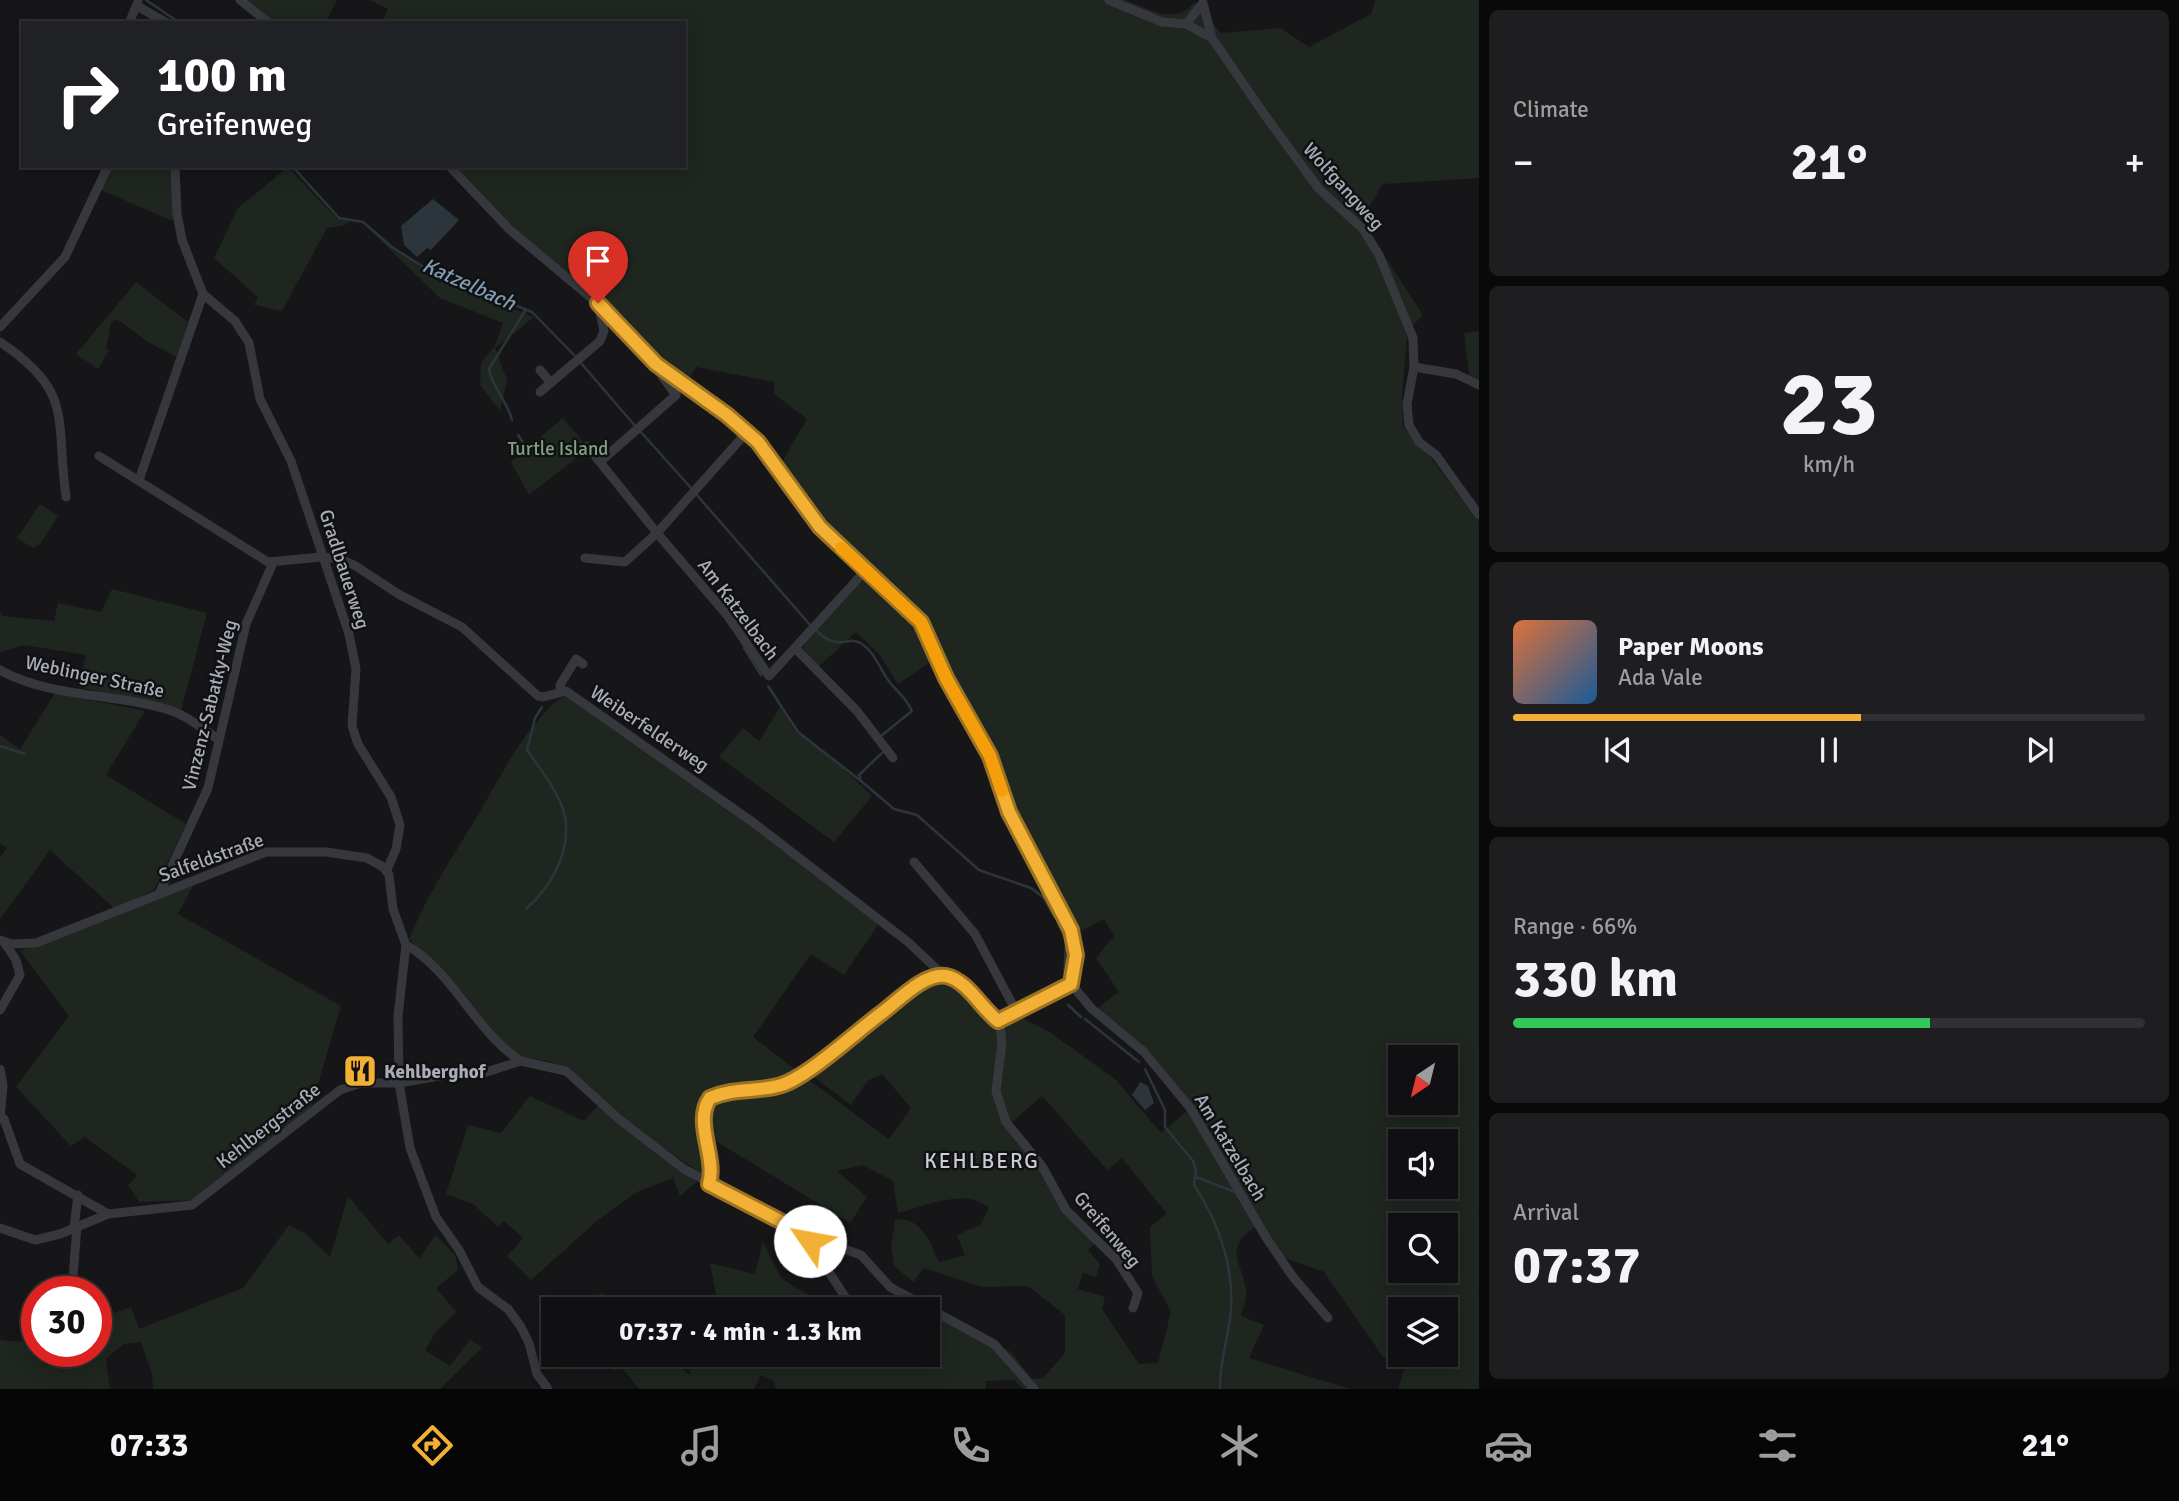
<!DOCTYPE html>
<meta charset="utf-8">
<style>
:root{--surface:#101012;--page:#1e1e20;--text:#f1f3f6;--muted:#9c9d9f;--line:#303032;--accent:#f2b134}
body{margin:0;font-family:Signika,sans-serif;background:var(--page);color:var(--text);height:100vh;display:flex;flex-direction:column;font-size:26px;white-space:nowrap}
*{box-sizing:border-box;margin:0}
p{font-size:23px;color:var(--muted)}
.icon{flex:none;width:38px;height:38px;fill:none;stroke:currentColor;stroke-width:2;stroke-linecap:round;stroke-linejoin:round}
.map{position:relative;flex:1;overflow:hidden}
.drawer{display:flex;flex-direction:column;gap:10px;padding:10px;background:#09090a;width:700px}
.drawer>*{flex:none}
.top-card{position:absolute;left:21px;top:21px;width:665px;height:147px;border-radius:0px;box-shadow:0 4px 18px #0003,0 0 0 2px var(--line);background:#202124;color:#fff;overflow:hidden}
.needle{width:46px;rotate:215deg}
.tools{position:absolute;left:1388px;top:1045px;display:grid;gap:14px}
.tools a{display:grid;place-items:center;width:70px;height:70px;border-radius:0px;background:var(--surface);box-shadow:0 4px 18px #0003,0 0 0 2px var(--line);font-size:35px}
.speed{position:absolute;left:21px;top:1276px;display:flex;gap:14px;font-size:35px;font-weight:700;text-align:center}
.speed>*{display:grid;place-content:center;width:91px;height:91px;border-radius:50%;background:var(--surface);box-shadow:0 4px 18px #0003,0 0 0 2px var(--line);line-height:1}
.speed .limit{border:10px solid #d22;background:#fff;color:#111}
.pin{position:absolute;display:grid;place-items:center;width:60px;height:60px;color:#fff;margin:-72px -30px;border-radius:50% 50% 50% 0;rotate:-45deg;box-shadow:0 0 7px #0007}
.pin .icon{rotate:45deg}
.me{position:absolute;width:77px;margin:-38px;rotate:303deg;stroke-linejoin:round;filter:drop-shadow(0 0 5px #0008)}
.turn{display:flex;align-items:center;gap:24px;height:147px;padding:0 21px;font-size:32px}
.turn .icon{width:91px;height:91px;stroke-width:2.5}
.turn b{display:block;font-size:49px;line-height:60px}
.big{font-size:52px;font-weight:700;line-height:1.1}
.drawer .widget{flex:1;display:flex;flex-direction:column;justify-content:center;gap:10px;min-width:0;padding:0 24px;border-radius:10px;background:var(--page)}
.drawer .dial{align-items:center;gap:0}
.dial b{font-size:91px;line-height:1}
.song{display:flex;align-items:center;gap:21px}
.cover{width:84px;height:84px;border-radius:10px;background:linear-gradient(135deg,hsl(20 70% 55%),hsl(210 70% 35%))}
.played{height:7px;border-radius:4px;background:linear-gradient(90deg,var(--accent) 55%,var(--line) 55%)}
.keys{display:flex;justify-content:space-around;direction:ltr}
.heat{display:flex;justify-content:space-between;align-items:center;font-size:38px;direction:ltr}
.charge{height:10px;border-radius:5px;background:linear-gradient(90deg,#34c759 66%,var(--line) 0)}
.trip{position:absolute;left:541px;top:1297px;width:399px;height:70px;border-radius:0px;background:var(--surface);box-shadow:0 4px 18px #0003,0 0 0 2px var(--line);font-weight:700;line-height:70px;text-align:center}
.tabs{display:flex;height:112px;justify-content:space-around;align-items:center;background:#060607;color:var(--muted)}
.tabs .icon{width:49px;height:49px}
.tabs .active{color:var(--accent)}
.tabs b{font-size:32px;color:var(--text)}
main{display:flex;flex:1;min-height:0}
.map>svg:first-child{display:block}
.green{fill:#1e261f;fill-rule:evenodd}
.water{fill:#2c353c}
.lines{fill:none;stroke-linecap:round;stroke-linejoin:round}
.stream{stroke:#2c353c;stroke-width:2.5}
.minor{stroke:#37383d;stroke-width:9}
.route-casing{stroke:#9d7322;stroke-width:18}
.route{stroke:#f2b134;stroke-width:12}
.slow{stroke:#f59e0b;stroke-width:12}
.labels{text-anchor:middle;stroke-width:5;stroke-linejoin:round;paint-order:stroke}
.street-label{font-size:19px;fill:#a8adb8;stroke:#111113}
.park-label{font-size:19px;fill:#7fa381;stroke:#111113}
.poi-label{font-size:19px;font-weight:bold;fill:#a8adb8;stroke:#111113;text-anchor:start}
.water-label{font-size:21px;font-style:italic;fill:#7f9bb3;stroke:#111113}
.neighbourhood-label{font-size:21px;letter-spacing:2px;fill:#c9ccd4;stroke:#111113}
</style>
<main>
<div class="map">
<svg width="1479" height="1389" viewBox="0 0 1479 1389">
<rect width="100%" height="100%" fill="#161618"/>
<!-- green -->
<g class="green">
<polygon points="247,0 337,0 325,23 276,23"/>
<path d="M369,0H1125C1155,11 1174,26 1197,0L1195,3L1221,33L1280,28L1309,47L1371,14L1375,0H1479V178L1383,184L1361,220L1423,315L1408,330L1402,394L1403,427L1431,458L1479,522V1389H1398L1405,1367L1383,1357L1324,1272L1272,1253L1255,1227C1218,1252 1249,1268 1246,1299C1245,1304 1242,1311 1241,1316L1264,1325L1249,1358L1350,1389H1023L1014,1380L986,1381V1389H776L774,1381L761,1375L754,1389H639L622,1368L613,1371L602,1355H666L689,1375L695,1355H841L864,1366L879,1355L928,1354V1309L1011,1352L1032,1379L1043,1378L1065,1353V1315L1028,1286L982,1287L924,1268L913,1282L894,1266L891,1247L895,1220C922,1216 930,1243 939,1262L965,1255L957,1235L980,1225L989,1208C965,1187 926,1206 898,1213L893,1181L863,1165L837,1171L867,1197L850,1223L709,1137L707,1113L715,1100L724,1095L763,1093L806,1078L889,1139L911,1108L882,1074L867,1081L851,1105L810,1074L843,1046L934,980L950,979C962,991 989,1010 997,1024C1008,1043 991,1073 994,1094C999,1128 1017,1136 1035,1162C1059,1196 1059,1215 1096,1243L1088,1250L1100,1264L1096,1277L1083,1273L1078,1289L1105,1297L1102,1309L1139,1364L1158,1363L1171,1312L1152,1276L1150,1227L1167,1214L1122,1158L1107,1170L1042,1096L1009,1125L999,1091L1003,1022L1017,1015L1051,1033L1116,1080L1161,1133L1190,1108L1144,1052L1095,1010L1119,992L1096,958L1114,936L1104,919L1076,934L924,620C886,578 838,546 804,502C795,491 788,477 780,465L807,419L774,394V382L696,367L686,383L661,364L586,288L505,222L454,166H684V23H382L388,9ZM1400,1057H1446V1102H1400ZM1400,1141H1446V1186H1400ZM1400,1225H1446V1270H1400ZM1400,1309H1446V1354H1400Z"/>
<polygon points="112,166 172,166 175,219 170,220 101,190"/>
<polygon points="288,167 336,218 349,221 345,225 327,228 282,311 254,305 258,297 214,258 238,208"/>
<polygon points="371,231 441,282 534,317 495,348 507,380 500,411 480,385 481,363 494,347 503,323 440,298"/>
<polygon points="136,282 188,322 177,357 148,342 117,319 111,322 106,349 109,350 98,369 76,354"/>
<polygon points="1479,331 1479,383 1469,375 1464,333"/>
<polygon points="563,418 584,443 585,451 529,495 511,462"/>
<polygon points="40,504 58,516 40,544 33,548 17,538"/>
<polygon points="868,575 912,617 939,656 898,684 880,655 856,632 818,667 803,651 804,644"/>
<polygon points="112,589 207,613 181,710 78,687 86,655 24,645 0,652 0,611 3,616 54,621 58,603 101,612"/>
<polygon points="55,693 145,711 106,775 186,824 154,890 115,909 50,850 0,919 0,857 7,848 0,843 0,735 20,749"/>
<path d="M567,693L678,770L880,922L844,975L811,954L753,1037L800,1073C792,1077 783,1082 774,1083C752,1087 703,1079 700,1112C699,1129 706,1150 709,1166L707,1173L703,1175L624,1120L571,1070L548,1061L523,1057L507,1047L409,939C426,897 451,859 475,820C500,778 526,722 567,693Z"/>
<polygon points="780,707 795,731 832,758 872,796 834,842 719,757 743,728 759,741"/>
<polygon points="196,881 178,914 341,1006 311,1108 194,1200 139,1202 128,1185 137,1175 85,1137 71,1146 16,1087 69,1016 20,951"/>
<polygon points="530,1096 584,1121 599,1104 663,1158 697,1182 680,1196 673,1178 637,1192 598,1220 531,1280 507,1256 523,1238 504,1221 498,1227 473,1204 446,1194 468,1125 501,1133"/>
<polygon points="348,1196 388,1244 399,1235 419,1258 436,1235 455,1255 458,1270 436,1288 456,1312 436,1332 425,1350 450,1366 470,1339 482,1348 440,1389 153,1389 152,1374 141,1342 124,1344 106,1358 110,1389 0,1389 0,1340 37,1343 37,1351 96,1351 96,1319 131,1307 139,1329 243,1288 289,1225 306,1234 330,1257"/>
<polygon points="763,1242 781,1278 816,1300 815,1309 712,1309 717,1300 710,1263 755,1274"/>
<polygon points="603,1293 616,1309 580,1309 593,1296"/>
</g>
<!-- water -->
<g class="water">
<polygon points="433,199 459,220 431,250 427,248 417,257 404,245 401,226"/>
<polygon points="1140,1082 1148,1086 1154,1103 1145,1110 1132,1095"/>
</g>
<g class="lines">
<!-- stream -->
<g class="stream">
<polyline points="146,0 180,23"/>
<polyline points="292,166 339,218 363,222 392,247 428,270 532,312 577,358"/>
<polyline points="581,363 636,427"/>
<path d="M512,420C507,400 492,388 489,369L525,311"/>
<polyline points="640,431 691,488"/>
<polyline points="518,435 523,443"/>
<polyline points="696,494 811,626"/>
<path d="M817,631C839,653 848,634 862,644C876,653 881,673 892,685C901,696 905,696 912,711L881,736"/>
<polyline points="744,648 761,675"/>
<polyline points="768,686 798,732 861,781"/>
<polyline points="0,746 25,754"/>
<polyline points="882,753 859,775 861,781 894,809 917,815 979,870 1031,888 1043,897 1054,916"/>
<path d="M526,909C551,887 571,852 565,817C562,797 539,767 527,750L535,718L542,707"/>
<polyline points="1058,923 1065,938"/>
<polyline points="1064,983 1066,943"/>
<polyline points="1068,1005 1081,1017"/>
<polyline points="1085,1019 1139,1062"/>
<path d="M1145,1069L1165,1110V1127L1193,1161L1196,1170L1194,1185C1220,1224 1236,1272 1230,1319C1227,1342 1219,1365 1220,1389"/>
<polyline points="1196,1177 1235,1192"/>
</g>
<!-- minor -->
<g class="minor">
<polyline points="240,0 269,23"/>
<polyline points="1109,0 1162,22 1186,24 1212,38"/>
<polyline points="1203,3 1212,38 1264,114 1319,189 1363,229 1379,255 1413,338 1414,367 1407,404 1409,425 1419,442 1436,455 1479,515"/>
<polyline points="137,6 167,23"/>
<polyline points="129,23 138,2"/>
<polyline points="1186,24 1202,4"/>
<polyline points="175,166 177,214 182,240 203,294 235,321 249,343 260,399 291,461 349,634 356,669 352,726 358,744 391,797 400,825 396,849 387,870"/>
<polyline points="449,166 510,230 608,312 656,364 727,415 758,442 820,527 921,622 946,678 990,756 1009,812 1071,930 1076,955 1071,984 1092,1009 1144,1052 1191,1109 1267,1239 1293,1277 1328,1318"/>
<polyline points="0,327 65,257 108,166"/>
<path d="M0,342C75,392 55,418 66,497"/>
<polyline points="1414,367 1456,374 1479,385"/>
<polyline points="540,370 551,383"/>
<polyline points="540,392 600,341 604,331 598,303"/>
<polyline points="747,432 657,533 727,615 769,676 866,570"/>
<polyline points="99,456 268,562 322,557 341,559 354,565 400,595 462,627 538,696 543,697 566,691 754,823 908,942 943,975"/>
<polyline points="601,461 676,395 659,372"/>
<polyline points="139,480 203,294"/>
<polyline points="585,558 625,562 657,533 587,446"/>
<polyline points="795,648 857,711 893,758"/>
<path d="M0,670C49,698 119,693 172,711C189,717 203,729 218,739"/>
<polyline points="561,690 560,685 576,659 583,664"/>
<polyline points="914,862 975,934 1016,1011"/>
<polyline points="159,894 208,788 246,624 273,563"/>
<polyline points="0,940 11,944 36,943 266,852 326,852 367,858 383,867 389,875 393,909 406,945 398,1016 399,1083 439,1076 480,1074 521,1061 566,1071 620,1120 684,1169 811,1237 861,1255 890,1287 994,1344 1034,1389"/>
<path d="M406,945C452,970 476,1033 521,1061"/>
<polyline points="0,1010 20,975 16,960 4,942"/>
<polyline points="998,1021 1071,984"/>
<polyline points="0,1069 3,1085 0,1119"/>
<polyline points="0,1117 4,1119 20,1164 108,1214"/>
<path d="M710,1184C717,1157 693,1123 710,1098L725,1091L779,1086L807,1072L838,1045L915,988L930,979L947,976L960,984L1000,1025L1002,1043L996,1091L1006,1122L1042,1166L1066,1210L1116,1259L1138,1293L1133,1308"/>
<polyline points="74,1227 78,1195"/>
<polyline points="0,1228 35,1240 60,1234 108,1214 192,1205 340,1090 361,1083 399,1083 410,1148 436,1217 459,1250 478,1287 508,1309 521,1327 529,1343 537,1374 548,1389"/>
<polyline points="811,1237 812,1246 853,1309"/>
<polyline points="73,1277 77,1226"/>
</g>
</g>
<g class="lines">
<defs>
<path id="route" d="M598,303L656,364L727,415L758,442L820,527L921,622L946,678L990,756L1009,812L1071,930L1076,955L1071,984L998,1021C982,1009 967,980 946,976C925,972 898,1001 883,1012C857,1031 805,1080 778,1086C755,1092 733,1088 710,1098C693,1122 717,1157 709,1184L811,1237L810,1241"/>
</defs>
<!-- route casing -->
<use href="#route" class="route-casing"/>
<!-- route -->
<use href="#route" class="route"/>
<!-- slow -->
<polyline class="slow" points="841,548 921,622 946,678 990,756 1002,791"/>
</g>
<!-- icons -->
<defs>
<symbol id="restaurant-square" viewBox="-11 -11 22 22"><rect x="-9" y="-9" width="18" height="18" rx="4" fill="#f2b134" stroke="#111113"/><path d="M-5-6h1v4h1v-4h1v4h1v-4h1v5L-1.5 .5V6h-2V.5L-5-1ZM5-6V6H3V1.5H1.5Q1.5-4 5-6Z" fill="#111"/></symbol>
</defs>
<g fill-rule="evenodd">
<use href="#restaurant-square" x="341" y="1052" width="38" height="38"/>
</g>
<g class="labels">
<!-- street labels -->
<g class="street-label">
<text transform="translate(1344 186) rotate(48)" y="7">Wolfgangweg</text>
<text transform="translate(345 569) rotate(72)" y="7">Gradlbauerweg</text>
<text transform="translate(739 609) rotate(53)" y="7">Am Katzelbach</text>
<text transform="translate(95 676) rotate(12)" y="7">Weblinger Straße</text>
<text transform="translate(209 705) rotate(-76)" y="7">Vinzenz-Sabatky-Weg</text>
<text transform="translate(650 728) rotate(34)" y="7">Weiberfelderweg</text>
<text transform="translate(211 857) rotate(-20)" y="7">Salfeldstraße</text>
<text transform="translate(268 1125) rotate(-38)" y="7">Kehlbergstraße</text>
<text transform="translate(1231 1147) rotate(59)" y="7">Am Katzelbach</text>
<text transform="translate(1108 1229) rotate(50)" y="7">Greifenweg</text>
</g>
<!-- park labels -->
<g class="park-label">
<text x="558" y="455">Turtle Island</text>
</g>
<!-- poi labels -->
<g class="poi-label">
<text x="384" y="1078">Kehlberghof</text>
</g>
<!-- water labels -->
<g class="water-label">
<text transform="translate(469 284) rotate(24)" y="7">Katzelbach</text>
</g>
<!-- neighbourhood labels -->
<g class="neighbourhood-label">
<text x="982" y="1168">KEHLBERG</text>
</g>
</g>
</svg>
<div class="tools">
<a><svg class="needle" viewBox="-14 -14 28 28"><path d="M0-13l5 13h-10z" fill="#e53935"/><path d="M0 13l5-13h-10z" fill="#9c9d9f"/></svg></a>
<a><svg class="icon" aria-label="sound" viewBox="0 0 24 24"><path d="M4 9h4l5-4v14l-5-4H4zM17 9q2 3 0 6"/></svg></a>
<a><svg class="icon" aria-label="search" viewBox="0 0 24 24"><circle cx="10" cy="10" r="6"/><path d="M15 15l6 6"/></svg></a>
<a><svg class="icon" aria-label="layers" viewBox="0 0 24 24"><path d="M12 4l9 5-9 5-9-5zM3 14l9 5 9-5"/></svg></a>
</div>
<div class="speed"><div class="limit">30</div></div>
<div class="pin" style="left:598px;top:303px;background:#d93025"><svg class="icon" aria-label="arrive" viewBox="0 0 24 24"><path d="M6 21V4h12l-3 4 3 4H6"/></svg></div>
<svg class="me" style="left:810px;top:1241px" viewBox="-20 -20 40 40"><circle r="19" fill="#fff"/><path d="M0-13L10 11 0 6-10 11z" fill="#f2b134"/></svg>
<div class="trip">07:37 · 4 min · 1.3 km</div>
<div class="top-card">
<div class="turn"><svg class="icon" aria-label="right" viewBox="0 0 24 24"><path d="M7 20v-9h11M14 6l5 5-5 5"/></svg><div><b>100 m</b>Greifenweg</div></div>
</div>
</div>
<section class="drawer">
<div class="widget"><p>Climate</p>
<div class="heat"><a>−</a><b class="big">21°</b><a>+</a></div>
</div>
<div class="widget dial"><b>23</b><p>km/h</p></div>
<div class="widget">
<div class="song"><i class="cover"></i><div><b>Paper Moons</b><p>Ada Vale</p></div></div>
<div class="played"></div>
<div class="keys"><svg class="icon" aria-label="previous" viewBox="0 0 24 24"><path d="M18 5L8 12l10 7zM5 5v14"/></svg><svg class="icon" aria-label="pause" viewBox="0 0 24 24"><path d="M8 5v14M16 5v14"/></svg><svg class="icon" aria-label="next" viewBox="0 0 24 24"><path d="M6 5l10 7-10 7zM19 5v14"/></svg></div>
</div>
<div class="widget"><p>Range · 66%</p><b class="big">330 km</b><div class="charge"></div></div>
<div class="widget"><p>Arrival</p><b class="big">07:37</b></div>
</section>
</main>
<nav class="tabs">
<b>07:33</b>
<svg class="icon active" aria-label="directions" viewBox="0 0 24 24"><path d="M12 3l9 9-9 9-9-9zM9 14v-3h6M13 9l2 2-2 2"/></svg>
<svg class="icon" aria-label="music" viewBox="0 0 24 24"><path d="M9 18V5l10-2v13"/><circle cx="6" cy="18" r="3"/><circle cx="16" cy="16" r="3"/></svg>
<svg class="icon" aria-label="phone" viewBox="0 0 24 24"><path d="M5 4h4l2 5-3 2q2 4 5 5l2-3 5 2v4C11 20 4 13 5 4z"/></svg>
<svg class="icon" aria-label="climate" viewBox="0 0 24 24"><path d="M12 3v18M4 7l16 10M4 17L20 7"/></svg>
<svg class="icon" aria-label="car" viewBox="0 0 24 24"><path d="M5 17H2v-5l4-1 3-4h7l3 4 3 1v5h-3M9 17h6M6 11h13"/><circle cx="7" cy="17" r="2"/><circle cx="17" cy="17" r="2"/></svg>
<svg class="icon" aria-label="filters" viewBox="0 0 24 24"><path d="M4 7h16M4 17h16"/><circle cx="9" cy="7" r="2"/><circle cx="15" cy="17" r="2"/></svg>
<b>21°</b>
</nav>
